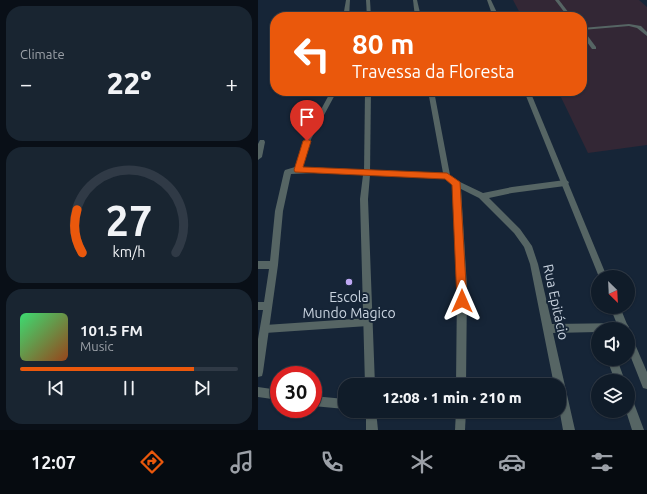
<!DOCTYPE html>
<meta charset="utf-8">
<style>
:root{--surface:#101c29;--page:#192531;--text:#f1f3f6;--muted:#9ca1a8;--line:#303a46;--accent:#ea580c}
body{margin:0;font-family:Ubuntu,sans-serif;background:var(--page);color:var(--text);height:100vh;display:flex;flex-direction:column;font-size:15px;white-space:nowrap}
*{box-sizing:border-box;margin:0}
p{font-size:13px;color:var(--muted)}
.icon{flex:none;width:22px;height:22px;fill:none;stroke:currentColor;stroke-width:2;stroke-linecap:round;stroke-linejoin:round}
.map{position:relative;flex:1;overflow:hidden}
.side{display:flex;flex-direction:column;gap:6px;padding:6px;background:#090f17;width:258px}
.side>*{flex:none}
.guide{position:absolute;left:12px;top:12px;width:317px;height:84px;border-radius:16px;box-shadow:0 1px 3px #0004,0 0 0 1px var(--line);background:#ea580c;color:#fff;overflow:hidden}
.needle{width:26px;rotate:156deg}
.buttons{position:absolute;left:333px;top:270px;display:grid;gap:8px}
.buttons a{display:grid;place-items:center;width:44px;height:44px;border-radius:50%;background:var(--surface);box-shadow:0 1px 3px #0004,0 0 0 1px var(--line);font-size:20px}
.speed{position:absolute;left:12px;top:366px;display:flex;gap:8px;font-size:20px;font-weight:700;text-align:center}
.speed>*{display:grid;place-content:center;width:52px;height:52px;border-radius:50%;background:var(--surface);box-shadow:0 1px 3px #0004,0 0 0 1px var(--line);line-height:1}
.speed .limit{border:6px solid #d22;background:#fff;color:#111}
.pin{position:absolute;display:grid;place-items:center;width:34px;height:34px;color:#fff;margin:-41px -17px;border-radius:50% 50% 50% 0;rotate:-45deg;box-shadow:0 0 4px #0007}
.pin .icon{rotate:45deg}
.me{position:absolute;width:44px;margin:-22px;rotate:0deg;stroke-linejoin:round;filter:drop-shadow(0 0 3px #0008)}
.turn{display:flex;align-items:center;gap:14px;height:84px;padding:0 16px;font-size:18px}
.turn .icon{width:52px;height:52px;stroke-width:2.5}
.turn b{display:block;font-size:28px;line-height:34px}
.big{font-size:30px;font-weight:800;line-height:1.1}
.side .widget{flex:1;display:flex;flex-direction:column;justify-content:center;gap:6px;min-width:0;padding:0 14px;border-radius:16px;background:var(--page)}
.side .dial{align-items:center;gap:0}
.dial svg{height:104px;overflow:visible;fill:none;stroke:var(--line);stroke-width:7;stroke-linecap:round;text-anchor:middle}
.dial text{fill:var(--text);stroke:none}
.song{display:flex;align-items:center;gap:12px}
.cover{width:48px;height:48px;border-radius:6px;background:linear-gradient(135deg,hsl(140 70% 55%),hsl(20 70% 35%))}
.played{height:4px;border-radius:2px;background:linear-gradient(90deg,var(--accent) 80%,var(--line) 80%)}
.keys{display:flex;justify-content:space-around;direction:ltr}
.heat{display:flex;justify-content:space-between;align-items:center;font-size:22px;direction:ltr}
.trip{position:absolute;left:80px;top:378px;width:228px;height:40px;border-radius:16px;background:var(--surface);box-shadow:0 1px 3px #0004,0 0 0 1px var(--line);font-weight:800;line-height:40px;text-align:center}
.menu{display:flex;height:64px;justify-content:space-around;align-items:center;background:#060b10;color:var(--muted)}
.menu .icon{width:28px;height:28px}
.menu .current{color:var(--accent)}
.menu b{font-size:18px;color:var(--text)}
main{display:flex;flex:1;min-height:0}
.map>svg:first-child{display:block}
.industrial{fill:#332735}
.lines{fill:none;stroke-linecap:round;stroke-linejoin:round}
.service{fill:#566564;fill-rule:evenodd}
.minor{fill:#566564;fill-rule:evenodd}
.tertiary{fill:#566564;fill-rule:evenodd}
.route{fill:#ea580c;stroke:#983908}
.poi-dot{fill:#bfa9f4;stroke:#162537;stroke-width:1.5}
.labels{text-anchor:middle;stroke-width:4;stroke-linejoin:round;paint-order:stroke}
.poi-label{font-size:14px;fill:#cad4e0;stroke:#162537}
.street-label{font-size:14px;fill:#cad4e0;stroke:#162537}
</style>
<main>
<section class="side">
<div class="widget"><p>Climate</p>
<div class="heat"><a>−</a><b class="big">22°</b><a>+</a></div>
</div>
<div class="widget dial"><svg viewBox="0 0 100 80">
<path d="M14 69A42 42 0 1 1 86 69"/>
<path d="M14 69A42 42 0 0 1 10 36" stroke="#ea580c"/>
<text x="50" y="56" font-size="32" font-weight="700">27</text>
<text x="50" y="72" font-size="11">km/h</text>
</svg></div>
<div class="widget">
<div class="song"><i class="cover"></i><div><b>101.5 FM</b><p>Music</p></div></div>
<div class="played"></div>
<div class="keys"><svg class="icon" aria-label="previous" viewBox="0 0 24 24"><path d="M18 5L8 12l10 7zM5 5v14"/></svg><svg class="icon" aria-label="pause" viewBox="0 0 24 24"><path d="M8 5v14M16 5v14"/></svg><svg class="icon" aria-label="next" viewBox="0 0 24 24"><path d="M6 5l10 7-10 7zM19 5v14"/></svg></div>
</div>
</section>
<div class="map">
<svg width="389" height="430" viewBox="0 0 389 430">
<rect width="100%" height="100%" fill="#162537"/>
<!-- industrial -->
<polygon class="industrial" points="255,0 381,0 389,7 389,145 330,153 300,91 324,91 324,17 264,17"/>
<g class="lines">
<!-- service -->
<g class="service">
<polygon points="108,0 112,0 113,17 109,17"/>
<polygon points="297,0 301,0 314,17 310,17"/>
<polygon points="371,24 383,26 389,32 389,36 379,28 371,26 324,30 324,28"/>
<polygon points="324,31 326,31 338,47 338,49 334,49 324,35"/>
<polygon points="107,91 113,91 112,173 109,175 106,173"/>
<polygon points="110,318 113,319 114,322 113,325 110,326 7,333 4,332 3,329 4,326 7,325"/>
</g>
<!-- minor -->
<g class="minor">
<polygon points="88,0 92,0 91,17 85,17"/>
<polygon points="155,0 159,0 163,17 157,17"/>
<polygon points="73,91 79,91 52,141 44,167 185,173 170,91 176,91 192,175 202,182 225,193 254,187 307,180 310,181 311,183 307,186 254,193 231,198 262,229 274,246 280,264 294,324 366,323 369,324 371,327 370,329 340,329 340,332 295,333 317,430 305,430 301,408 301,385 296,385 272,264 266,247 256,233 221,198 203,189 209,287 208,385 198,385 199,287 195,185 187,179 112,175 110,199 117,385 107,385 102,199 105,175 56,173 33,174 25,211 20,265 5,372 4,376 0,377 0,339 5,310 0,310 0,302 6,302 11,269 0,269 0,261 12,261 17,211 26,172 27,170 37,167 46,141"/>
<polygon points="2,140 6,140 7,142 4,157 0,160 0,144"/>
<polygon points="349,359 359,359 367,381 357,381"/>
<polygon points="0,387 21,390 21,400 0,397"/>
<polygon points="55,396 87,399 87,409 55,406"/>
<polygon points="370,397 374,398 386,430 374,430 368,411 370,411"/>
<polygon points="108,411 118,411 120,430 108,430"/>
<polygon points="198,411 208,411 207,430 197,430"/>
</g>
<!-- tertiary -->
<g class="tertiary">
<polygon points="229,0 233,0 241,17 235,17"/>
<polygon points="266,91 272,91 349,277 341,277"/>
<polygon points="352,307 362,307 371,329 370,331 370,329 361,329"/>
<polygon points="370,333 373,335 389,372 389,389 385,388 370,350"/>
</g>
</g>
<!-- route -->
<polygon class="route" points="49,139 53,141 45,167 189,173 202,182 209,301 208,304 204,305 200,304 199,301 194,185 187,179 37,172 36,170 45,141"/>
<!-- markers -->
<circle class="poi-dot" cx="91" cy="282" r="4"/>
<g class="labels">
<!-- poi labels -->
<g class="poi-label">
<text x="91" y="302">Escola<tspan x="91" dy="16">Mundo Magico</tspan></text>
</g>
<!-- street labels -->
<g class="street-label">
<text transform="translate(298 302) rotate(78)" y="5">Rua Epitácio</text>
</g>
</g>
</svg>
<div class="buttons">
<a><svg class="needle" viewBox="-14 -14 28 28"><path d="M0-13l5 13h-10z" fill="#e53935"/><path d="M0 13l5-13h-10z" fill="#9ca1a8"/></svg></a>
<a><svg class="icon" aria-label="sound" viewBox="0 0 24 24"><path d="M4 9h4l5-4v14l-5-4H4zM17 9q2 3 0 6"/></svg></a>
<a><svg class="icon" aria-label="layers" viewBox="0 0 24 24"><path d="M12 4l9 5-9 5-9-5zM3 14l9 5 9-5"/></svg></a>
</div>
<div class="speed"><div class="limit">30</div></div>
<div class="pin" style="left:49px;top:141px;background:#d93025"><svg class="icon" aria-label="arrive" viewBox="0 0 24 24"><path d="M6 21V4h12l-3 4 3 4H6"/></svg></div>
<svg class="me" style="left:204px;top:301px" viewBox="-20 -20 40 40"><path d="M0-17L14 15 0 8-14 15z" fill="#ea580c" stroke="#fff" stroke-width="4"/></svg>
<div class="trip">12:08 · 1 min · 210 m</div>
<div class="guide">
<div class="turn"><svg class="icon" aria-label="left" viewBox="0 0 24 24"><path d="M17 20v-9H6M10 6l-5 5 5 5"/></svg><div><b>80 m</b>Travessa da Floresta</div></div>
</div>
</div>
</main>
<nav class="menu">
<b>12:07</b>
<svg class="icon current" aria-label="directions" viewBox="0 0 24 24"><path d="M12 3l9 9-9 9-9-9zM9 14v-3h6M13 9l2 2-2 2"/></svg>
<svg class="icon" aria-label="music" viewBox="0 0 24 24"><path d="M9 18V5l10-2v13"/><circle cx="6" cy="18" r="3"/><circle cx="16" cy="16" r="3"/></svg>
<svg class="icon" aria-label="phone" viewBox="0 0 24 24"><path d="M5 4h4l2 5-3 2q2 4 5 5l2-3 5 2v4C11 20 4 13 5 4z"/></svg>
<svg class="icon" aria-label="climate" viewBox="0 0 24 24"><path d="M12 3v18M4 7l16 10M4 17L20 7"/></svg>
<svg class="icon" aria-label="car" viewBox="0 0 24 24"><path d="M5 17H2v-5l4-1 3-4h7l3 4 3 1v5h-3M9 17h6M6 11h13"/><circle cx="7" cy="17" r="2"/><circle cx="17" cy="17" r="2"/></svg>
<svg class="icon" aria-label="filters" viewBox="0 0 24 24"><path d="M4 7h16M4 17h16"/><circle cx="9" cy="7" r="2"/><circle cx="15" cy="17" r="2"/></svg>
</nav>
